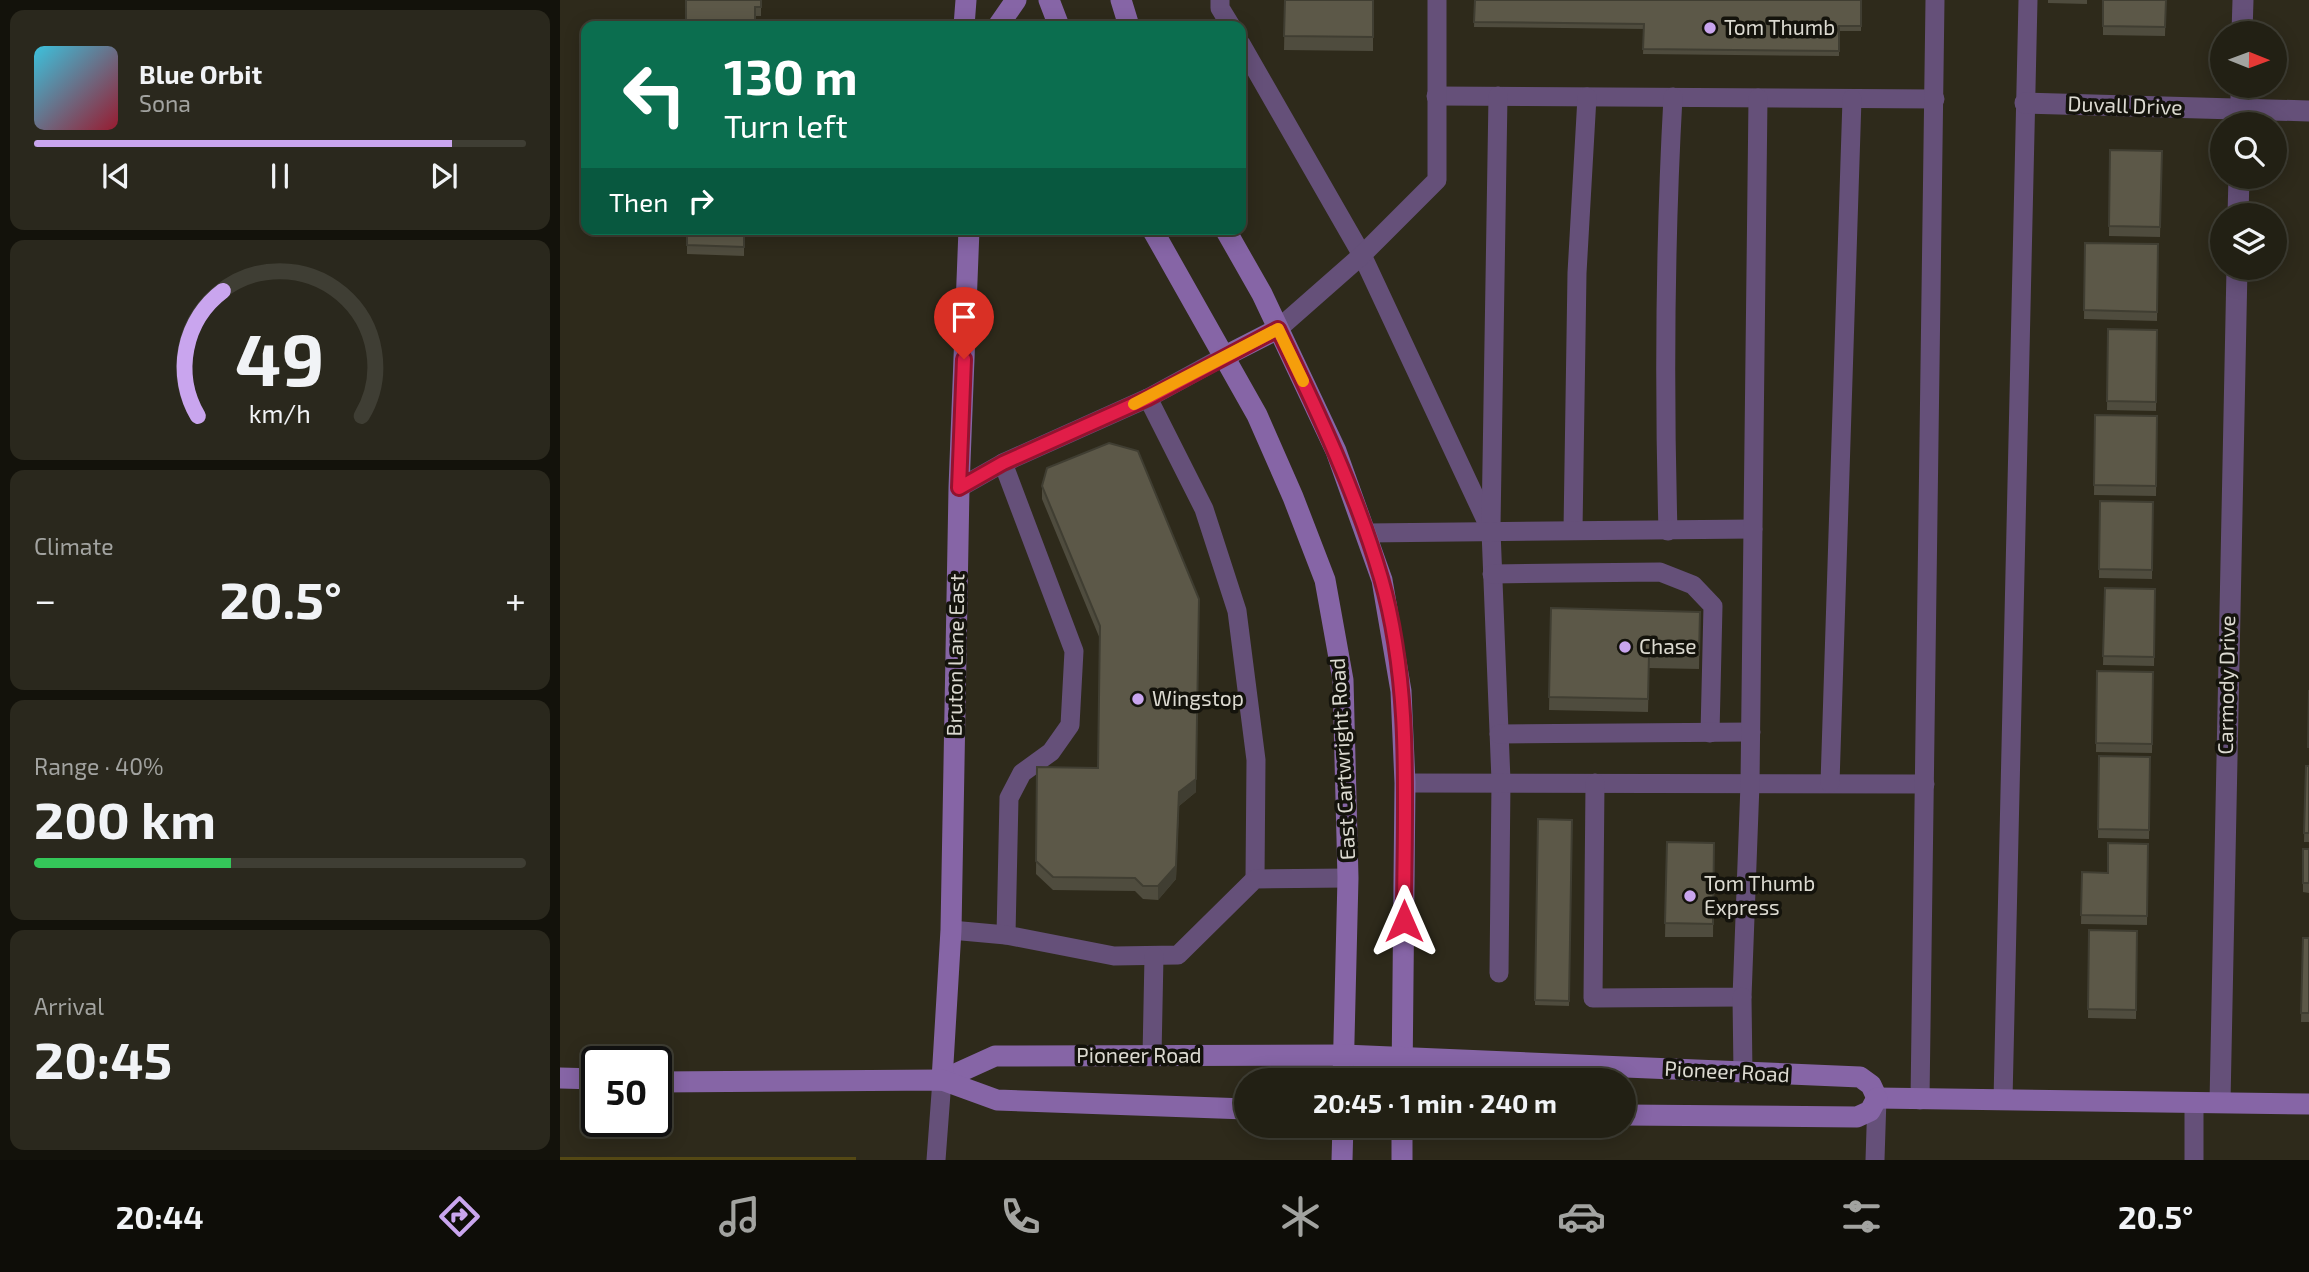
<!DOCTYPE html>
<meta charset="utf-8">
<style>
:root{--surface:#222014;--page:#2a281d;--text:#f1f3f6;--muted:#a2a3a0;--line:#3f3e34;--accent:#c9a5ee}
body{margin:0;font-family:"Exo 2",sans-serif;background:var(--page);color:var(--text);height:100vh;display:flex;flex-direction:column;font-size:26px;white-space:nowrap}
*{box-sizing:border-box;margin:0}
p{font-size:23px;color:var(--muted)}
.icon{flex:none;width:38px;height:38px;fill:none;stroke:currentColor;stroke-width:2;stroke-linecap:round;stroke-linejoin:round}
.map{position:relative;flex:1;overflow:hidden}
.side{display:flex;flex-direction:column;gap:10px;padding:10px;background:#13120b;width:560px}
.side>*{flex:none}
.banner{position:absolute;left:21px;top:21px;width:665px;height:214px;border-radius:14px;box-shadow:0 4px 18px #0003,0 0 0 2px var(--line);background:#0b6e4f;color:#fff;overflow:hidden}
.needle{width:46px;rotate:91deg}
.fabs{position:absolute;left:1650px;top:21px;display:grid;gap:14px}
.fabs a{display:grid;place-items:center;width:77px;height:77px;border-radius:50%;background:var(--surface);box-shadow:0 4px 18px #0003,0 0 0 2px var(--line);font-size:35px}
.speed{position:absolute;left:21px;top:1046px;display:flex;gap:14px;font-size:35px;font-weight:700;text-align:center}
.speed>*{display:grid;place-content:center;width:91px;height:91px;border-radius:50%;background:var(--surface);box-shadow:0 4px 18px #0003,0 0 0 2px var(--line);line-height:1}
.speed .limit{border:4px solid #111;border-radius:10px;background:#fff;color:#111}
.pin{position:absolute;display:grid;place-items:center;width:60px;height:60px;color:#fff;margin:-72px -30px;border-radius:50% 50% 50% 0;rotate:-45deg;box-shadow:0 0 7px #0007}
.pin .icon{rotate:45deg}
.me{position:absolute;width:77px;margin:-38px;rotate:0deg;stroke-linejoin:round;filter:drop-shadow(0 0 5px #0008)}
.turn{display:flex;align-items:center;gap:24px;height:147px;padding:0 28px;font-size:32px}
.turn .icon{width:91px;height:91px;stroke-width:2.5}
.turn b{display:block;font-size:49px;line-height:60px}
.then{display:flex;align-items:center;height:66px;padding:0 28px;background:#0003;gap:14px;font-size:26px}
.big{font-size:52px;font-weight:700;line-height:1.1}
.side .widget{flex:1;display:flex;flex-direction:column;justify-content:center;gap:10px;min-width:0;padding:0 24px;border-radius:14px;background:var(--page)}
.side .dial{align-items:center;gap:0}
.dial svg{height:182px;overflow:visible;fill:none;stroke:var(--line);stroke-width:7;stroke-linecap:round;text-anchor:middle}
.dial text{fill:var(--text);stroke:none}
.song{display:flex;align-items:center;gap:21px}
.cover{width:84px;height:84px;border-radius:10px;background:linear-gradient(135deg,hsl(190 70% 55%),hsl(350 70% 35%))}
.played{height:7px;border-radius:4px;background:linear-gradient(90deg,var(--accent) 85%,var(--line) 85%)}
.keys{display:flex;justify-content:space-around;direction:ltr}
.heat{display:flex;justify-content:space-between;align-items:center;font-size:38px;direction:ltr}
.charge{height:10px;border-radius:5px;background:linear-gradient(90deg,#34c759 40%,var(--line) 0)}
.trip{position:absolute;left:674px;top:1068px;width:402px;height:70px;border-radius:35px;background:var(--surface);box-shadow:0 4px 18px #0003,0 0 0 2px var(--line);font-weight:700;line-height:70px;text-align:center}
.tab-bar{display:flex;height:112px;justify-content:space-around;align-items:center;background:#0e0d08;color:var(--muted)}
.tab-bar .icon{width:49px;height:49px}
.tab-bar .on{color:var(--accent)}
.tab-bar b{font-size:32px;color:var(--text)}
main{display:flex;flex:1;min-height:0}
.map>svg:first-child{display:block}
.green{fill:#544814}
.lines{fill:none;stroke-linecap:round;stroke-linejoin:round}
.lane{stroke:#655079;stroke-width:19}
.street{stroke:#655079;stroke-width:21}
.secondary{stroke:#8665a6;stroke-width:21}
.wall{fill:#4f4c3e}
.shaded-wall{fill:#403e32}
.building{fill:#5c5848;stroke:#403e32;stroke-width:2}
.route-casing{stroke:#92132f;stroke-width:18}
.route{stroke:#e11d48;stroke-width:12}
.slow{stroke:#f59e0b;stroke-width:12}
.poi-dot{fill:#c9a5ee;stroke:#14130c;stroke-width:2.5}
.labels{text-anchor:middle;stroke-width:7;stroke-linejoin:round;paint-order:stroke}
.poi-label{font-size:21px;fill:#dcdad1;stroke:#14130c;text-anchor:start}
.street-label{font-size:21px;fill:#dcdad1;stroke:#14130c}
</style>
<main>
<section class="side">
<div class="widget">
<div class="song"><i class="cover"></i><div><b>Blue Orbit</b><p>Sona</p></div></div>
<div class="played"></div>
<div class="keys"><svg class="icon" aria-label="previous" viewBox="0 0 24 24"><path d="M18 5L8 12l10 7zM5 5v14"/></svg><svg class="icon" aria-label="pause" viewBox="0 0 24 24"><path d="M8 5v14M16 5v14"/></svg><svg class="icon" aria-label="next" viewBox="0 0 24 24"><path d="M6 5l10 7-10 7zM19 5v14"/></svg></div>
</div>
<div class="widget dial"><svg viewBox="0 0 100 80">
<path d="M14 69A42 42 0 1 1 86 69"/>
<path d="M14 69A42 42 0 0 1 25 14" stroke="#c9a5ee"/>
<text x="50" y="56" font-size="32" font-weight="700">49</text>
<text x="50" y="72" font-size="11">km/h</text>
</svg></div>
<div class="widget"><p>Climate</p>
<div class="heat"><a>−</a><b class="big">20.5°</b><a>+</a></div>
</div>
<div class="widget"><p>Range · 40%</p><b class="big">200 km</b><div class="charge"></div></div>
<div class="widget"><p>Arrival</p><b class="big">20:45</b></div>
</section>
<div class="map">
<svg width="1749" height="1160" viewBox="0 0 1749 1160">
<rect width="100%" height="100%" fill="#2e2a1b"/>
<!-- green -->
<rect class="green" x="0" y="1157" width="296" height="3"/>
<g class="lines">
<!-- lane -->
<g class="lane">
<polyline points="660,0 660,8 671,26"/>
<polyline points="681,44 802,255 931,531 941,781 939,973"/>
<polyline points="876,96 1375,99"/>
<polyline points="718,329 802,255 877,180 877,0"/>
<polyline points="588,398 644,509 677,611 696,760 695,879"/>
<polyline points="443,463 514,651 510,725 491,752 462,773 449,798 446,935"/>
<polyline points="399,488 443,463 588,398 665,356"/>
<polyline points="931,526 938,96"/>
<polyline points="1013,530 1017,273 1027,97"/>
<path d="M1108,531C1104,386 1105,241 1113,97"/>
<polyline points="806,533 1193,529"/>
<polyline points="932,574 1100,572 1133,585 1153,606 1150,733"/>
<polyline points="939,734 1191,732"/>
<polyline points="845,783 1365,784"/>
<polyline points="1035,783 1033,998 1182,997 1190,784 1198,98"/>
<polyline points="1270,783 1292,99"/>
<polyline points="391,930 446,935 554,956 618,955 695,879 788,878"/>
<polyline points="1182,997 1183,1073"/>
<polyline points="592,1056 594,956"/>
<polyline points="1360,1100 1375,0"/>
<polyline points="1443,1100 1468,0"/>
<polyline points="376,1160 382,1080"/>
<polyline points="1315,1160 1317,1098"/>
<polyline points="1634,1160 1634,1102"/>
</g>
<!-- street -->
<g class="street">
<polyline points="1682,33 1683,0"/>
<polyline points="1465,103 1749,111"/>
<polyline points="1681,122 1681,86"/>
<polyline points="1678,215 1679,177"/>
<polyline points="1660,1102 1677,268"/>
</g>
<!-- secondary -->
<g class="secondary">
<polyline points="489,0 499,26"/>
<polyline points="561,0 569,26"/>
<polyline points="404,26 406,0"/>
<polyline points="438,26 456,0"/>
<polyline points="592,229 697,415 733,497 765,580 783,680 788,878 783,1080"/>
<polyline points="665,229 702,294 776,451 822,580 841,691 845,783 842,1080"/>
<polyline points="665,356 718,329"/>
<polyline points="0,1078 37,1079"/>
<polyline points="382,1080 435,1056 784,1055 1300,1077 1311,1085 1317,1098"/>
<polyline points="382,1080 391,930 399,488 409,229"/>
<polyline points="96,1082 382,1080 437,1100 686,1109"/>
<polyline points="1317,1098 1749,1104"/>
<polyline points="1064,1115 1297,1117 1310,1111 1317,1098"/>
<polyline points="782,1160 783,1125"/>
<polyline points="842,1160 842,1125"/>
</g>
</g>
<!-- wall -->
<g class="wall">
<polygon points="126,0 201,7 201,16 195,16 195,26 126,26"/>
<polygon points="725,0 813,0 813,51 724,50"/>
<polygon points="915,0 1301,0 1301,31 1279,31 1279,56 1083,54 1084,29 914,27"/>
<polygon points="1488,0 1527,0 1527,4 1488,3"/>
<polygon points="1543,0 1606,0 1605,36 1543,35"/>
<polygon points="1550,150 1602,151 1600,237 1549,236"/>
<polygon points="127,229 184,229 184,256 127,254"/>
<polygon points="1525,243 1598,244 1597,321 1524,319"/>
<polygon points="1548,329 1597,330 1596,411 1547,410"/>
<polygon points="1535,415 1597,416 1596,496 1534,495"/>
<polygon points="482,486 636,792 619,806 616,879 598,900 583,899 575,891 493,890 476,874 477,767 538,768 540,639 482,499"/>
<polygon points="1540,501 1593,502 1592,579 1539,578"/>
<polygon points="1545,588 1595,589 1594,666 1543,665"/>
<polygon points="991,608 1140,612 1139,669 1089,668 1088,712 989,710"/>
<polygon points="1537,671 1593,672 1592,753 1536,752"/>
<polygon points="1539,756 1590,757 1589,839 1538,838"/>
<polygon points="1746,766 1749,766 1749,842 1744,842"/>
<polygon points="978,819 1012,820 1009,1006 975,1005"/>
<polygon points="1107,842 1154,843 1153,937 1105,937"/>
<polygon points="1588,844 1587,925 1521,924 1522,872 1548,873"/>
<polygon points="1743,849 1749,849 1749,893 1743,892"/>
<polygon points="1529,930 1577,931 1576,1019 1528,1018"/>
<polygon points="1743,938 1749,938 1749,1022 1741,1022"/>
</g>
<!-- shaded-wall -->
<polygon class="shaded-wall" points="639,599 636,792 619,806 616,879 598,900 598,886 619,792"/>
<!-- building -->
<g class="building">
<polygon points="126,0 201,0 201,7 195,7 195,25 126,25"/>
<polygon points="725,0 813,0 813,37 724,36"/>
<polygon points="915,0 1301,0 1301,26 1279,26 1279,51 1083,49 1084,24 914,22"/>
<polygon points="1543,0 1606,0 1605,27 1543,26"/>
<polygon points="1550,150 1602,151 1600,227 1549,226"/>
<polygon points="127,229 184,229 184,247 127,245"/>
<polygon points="1525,243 1598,244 1597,312 1524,310"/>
<polygon points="1548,329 1597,330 1596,402 1547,401"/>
<polygon points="1535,415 1597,416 1596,486 1534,485"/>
<polygon points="549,443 578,451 639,599 636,779 619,792 616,866 598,886 583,886 575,878 493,877 476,861 477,767 538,768 540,626 482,486 487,468"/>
<polygon points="1540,501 1593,502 1592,570 1539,569"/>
<polygon points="1545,588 1595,589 1594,657 1543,656"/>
<polygon points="991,608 1140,612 1139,655 1089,655 1088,699 989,697"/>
<polygon points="1537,671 1593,672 1592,744 1536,743"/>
<polygon points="1749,690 1749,747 1748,747"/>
<polygon points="1539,756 1590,757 1589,830 1538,829"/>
<polygon points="1746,766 1749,766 1749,833 1744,833"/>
<polygon points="978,819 1012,820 1009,1001 975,1000"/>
<polygon points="1107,842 1154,843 1153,924 1105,923"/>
<polygon points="1548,843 1588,844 1587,916 1521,915 1522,872 1548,873"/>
<rect x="1743" y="849" width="6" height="34"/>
<polygon points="1529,930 1577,931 1576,1010 1528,1009"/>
<polygon points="1743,938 1749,938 1749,1013 1741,1013"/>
</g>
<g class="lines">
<defs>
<path id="route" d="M404,359L399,488L443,463L588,398L718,329C757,410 796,492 821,578C853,689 844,808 844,921"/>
</defs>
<!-- route casing -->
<use href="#route" class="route-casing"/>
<!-- route -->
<use href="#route" class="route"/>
<!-- slow -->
<polyline class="slow" points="574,404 718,329 743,381"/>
</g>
<!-- markers -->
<g class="poi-dot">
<circle cx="1150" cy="28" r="7"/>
<circle cx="1065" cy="647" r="7"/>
<circle cx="578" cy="699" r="7"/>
<circle cx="1130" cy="896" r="7"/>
</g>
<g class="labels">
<!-- poi labels -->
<g class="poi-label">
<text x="1164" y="35">Tom Thumb</text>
<text x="1079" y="654">Chase</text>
<text x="592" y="706">Wingstop</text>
<text x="1144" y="891">Tom Thumb<tspan x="1144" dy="24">Express</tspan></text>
</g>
<!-- street labels -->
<g class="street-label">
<text transform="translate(1565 106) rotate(2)" y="7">Duvall Drive</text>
<text transform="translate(396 655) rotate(-89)" y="7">Bruton Lane East</text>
<text transform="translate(1667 685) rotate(-89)" y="7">Carmody Drive</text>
<text transform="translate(783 759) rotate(-93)" y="7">East Cartwright Road</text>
<text x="579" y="1063">Pioneer Road</text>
<text transform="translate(1167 1072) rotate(3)" y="7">Pioneer Road</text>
</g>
</g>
</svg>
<div class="fabs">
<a><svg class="needle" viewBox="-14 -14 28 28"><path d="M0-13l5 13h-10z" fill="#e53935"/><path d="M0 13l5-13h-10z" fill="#a2a3a0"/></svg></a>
<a><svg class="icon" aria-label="search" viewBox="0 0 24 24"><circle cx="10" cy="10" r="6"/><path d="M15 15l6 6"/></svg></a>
<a><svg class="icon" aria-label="layers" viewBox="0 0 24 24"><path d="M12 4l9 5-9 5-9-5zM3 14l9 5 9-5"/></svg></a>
</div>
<div class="speed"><div class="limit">50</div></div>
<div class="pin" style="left:404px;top:359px;background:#d93025"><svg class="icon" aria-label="arrive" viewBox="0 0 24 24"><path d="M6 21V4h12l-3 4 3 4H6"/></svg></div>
<svg class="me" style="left:844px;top:921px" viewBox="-20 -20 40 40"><path d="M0-17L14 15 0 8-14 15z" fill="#e11d48" stroke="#fff" stroke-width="4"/></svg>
<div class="trip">20:45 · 1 min · 240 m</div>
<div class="banner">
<div class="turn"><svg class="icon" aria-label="left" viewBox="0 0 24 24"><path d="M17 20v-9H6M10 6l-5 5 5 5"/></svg><div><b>130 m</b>Turn left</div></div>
<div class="then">Then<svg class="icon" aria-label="right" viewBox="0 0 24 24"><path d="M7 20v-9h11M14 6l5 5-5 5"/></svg></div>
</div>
</div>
</main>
<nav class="tab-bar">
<b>20:44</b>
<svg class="icon on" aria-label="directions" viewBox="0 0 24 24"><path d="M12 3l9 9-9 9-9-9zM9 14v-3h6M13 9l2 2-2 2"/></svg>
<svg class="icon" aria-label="music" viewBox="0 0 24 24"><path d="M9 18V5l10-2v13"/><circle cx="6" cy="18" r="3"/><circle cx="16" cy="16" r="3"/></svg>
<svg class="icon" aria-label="phone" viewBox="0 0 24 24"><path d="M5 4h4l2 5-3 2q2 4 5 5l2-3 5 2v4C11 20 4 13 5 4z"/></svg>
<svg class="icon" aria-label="climate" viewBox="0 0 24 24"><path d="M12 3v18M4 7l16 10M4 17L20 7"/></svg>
<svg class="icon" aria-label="car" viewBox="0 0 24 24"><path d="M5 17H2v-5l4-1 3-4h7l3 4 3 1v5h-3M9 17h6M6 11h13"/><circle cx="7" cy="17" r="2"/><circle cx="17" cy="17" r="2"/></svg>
<svg class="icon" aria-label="filters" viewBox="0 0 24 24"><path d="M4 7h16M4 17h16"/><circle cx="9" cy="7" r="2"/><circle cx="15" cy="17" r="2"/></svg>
<b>20.5°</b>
</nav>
